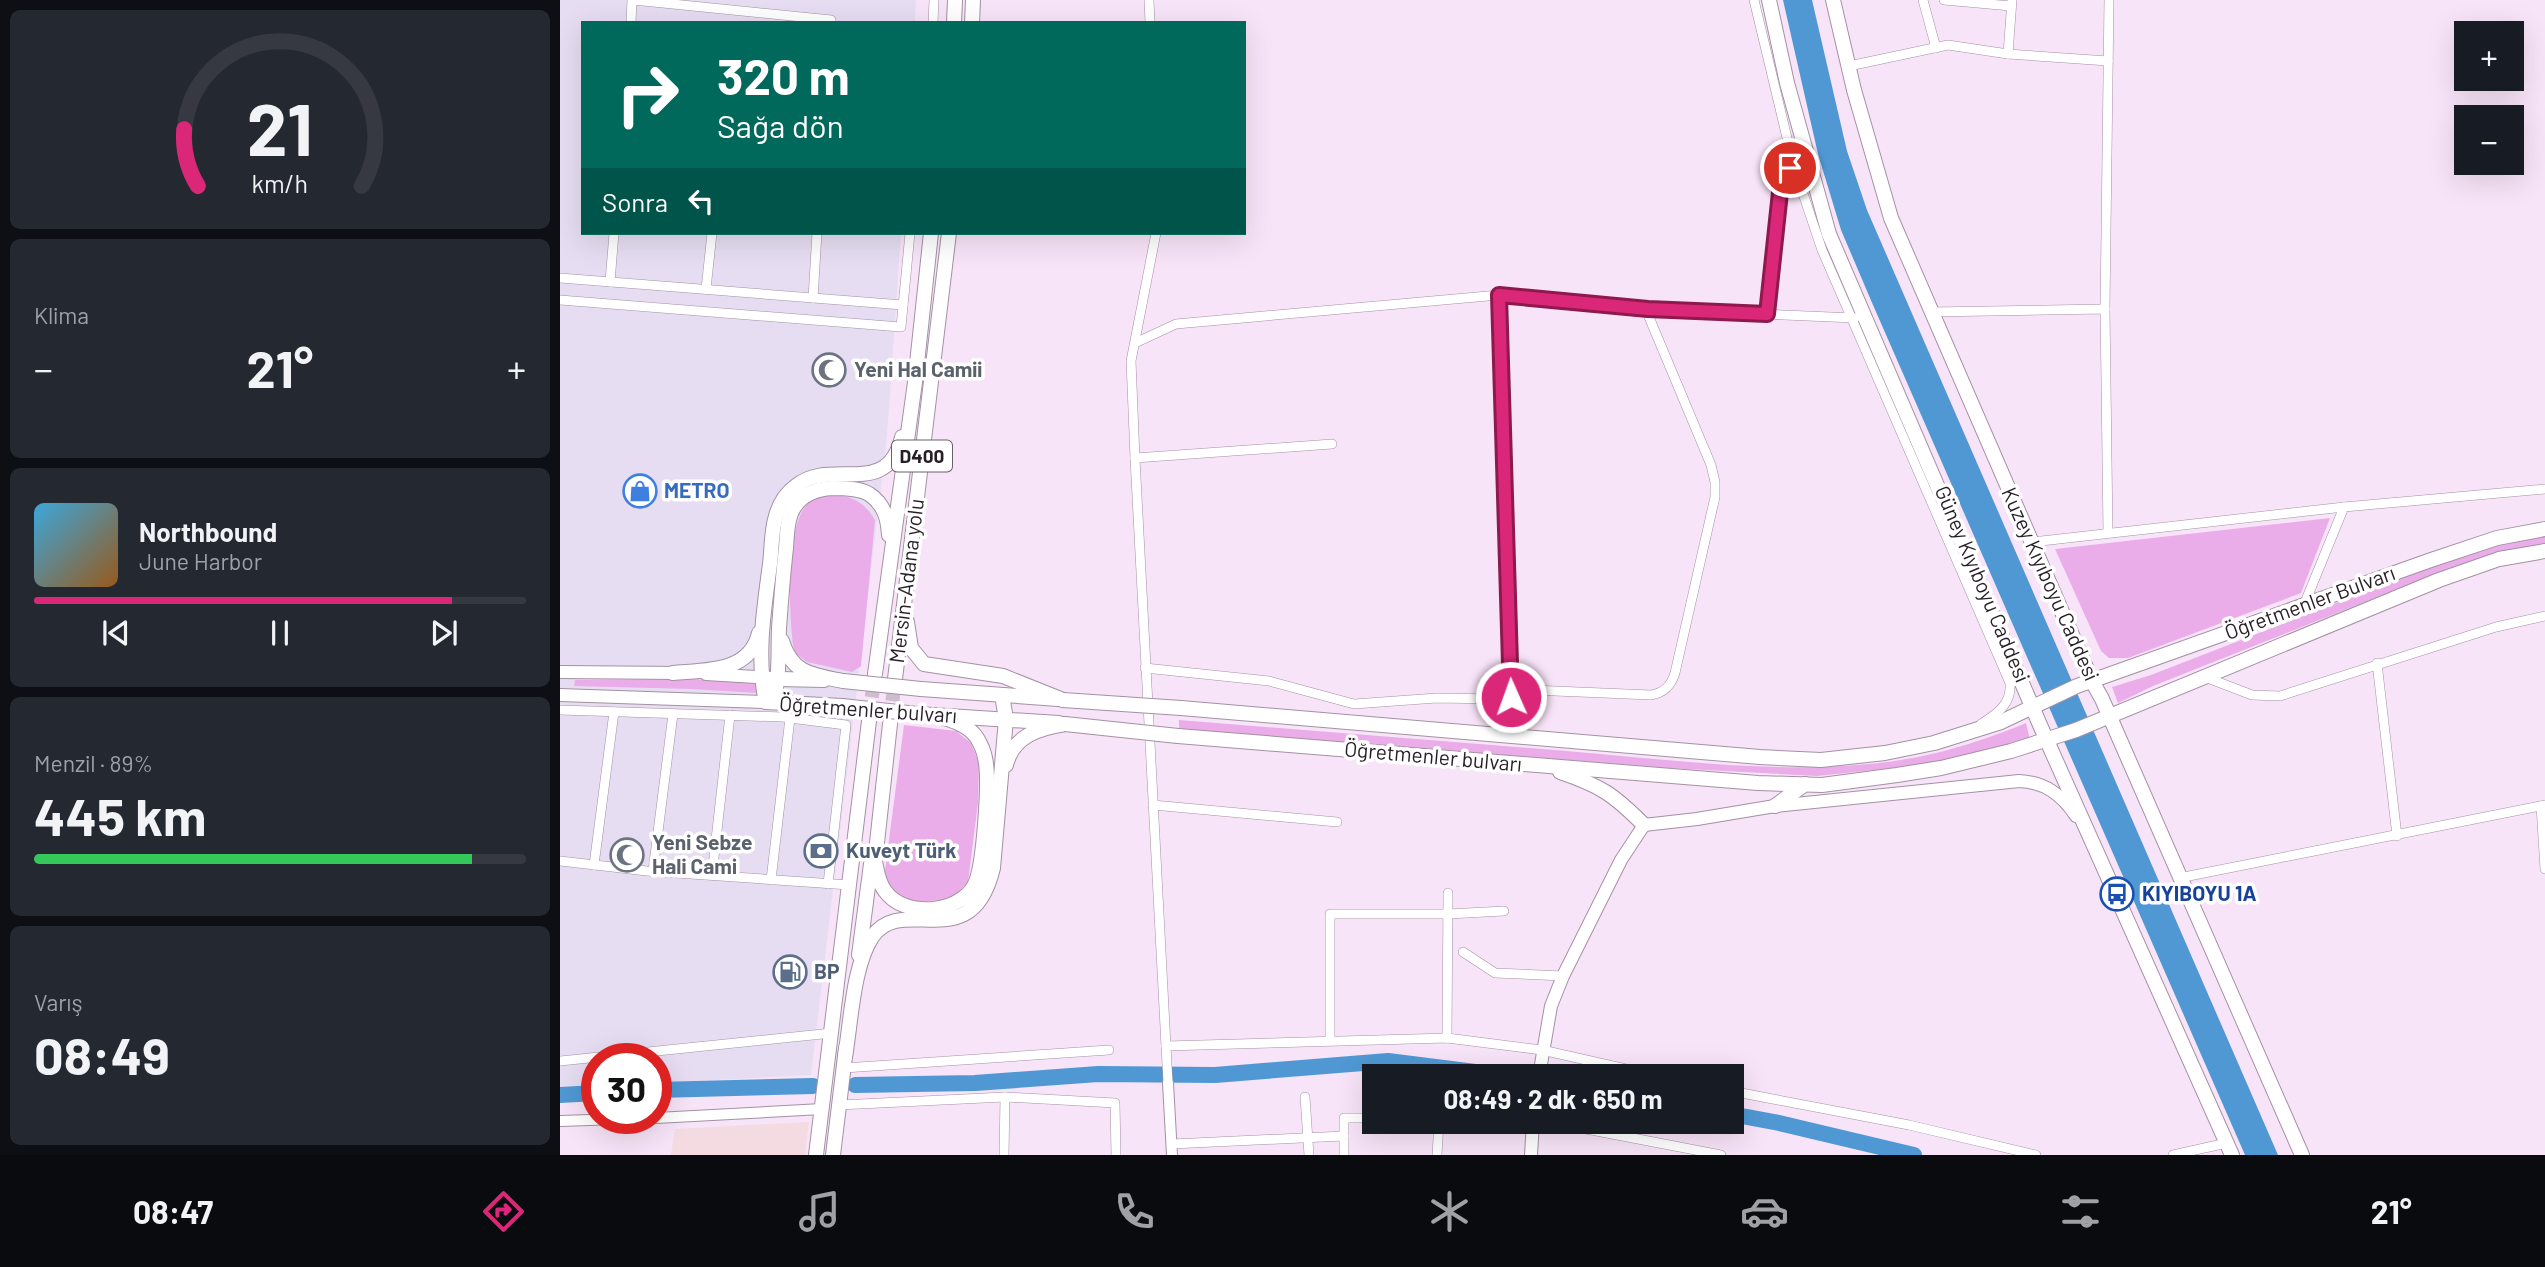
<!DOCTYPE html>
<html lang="tr">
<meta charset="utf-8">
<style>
:root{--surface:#171b24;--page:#242831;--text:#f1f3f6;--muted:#9ea1a6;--line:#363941;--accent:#db2777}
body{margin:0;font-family:Barlow,sans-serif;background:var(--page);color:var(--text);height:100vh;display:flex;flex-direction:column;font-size:26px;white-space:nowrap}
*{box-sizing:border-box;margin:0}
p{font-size:23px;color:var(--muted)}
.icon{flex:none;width:38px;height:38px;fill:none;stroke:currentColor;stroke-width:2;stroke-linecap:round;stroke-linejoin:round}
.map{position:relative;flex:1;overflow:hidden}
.details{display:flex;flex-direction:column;gap:10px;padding:10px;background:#0d0f14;width:560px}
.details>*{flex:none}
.guide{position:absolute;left:21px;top:21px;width:665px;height:214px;border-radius:0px;box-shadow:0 7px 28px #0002;background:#00695c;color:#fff;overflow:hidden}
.tools{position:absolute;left:1894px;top:21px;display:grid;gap:14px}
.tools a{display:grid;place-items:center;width:70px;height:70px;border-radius:0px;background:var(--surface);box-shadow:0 7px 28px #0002;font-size:35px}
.speed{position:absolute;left:21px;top:1043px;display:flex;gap:14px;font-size:35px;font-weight:700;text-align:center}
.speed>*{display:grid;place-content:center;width:91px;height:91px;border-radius:50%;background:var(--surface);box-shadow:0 7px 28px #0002;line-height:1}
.speed .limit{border:10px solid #d22;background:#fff;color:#111}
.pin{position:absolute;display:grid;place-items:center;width:60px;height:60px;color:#fff;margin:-30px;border:4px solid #fff;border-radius:50%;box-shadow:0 2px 7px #0007}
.me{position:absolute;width:77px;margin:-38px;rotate:358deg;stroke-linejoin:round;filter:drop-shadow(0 0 5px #0008)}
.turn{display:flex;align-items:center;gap:24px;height:147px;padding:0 21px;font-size:32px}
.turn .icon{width:91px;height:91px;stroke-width:2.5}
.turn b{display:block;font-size:49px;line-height:60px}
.then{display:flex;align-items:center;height:66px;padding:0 21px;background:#0003;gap:14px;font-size:26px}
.big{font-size:52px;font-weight:700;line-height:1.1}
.details .card{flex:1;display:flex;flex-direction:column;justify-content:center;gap:10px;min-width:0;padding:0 24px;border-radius:10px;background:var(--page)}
.details .dial{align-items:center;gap:0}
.dial svg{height:182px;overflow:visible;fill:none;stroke:var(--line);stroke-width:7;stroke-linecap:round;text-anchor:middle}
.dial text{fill:var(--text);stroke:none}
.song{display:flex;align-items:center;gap:21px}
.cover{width:84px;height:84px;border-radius:10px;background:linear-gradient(135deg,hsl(200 70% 55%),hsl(30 70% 35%))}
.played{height:7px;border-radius:4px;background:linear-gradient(90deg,var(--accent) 85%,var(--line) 85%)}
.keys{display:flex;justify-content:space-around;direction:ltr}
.heat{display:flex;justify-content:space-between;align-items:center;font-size:38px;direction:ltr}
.charge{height:10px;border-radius:5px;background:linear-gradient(90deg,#34c759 89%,var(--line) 0)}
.trip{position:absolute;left:802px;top:1064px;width:382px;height:70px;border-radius:0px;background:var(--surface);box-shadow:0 7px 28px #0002;font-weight:700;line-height:70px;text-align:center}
.tab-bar{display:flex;height:112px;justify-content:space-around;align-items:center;background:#090b0e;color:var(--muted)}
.tab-bar .icon{width:49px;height:49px}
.tab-bar .on{color:var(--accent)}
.tab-bar b{font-size:32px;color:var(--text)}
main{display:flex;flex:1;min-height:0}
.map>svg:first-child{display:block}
.commercial{fill:#f4dae1}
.industrial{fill:#e6ddf2}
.green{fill:#eaadea}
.water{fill:#5098d4}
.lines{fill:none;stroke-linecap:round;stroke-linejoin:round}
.river{stroke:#5098d4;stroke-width:16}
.trunk-tunnel{stroke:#cebdce;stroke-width:14;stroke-dasharray:14 7;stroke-linecap:butt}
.minor-casing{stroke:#a491a3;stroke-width:10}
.tertiary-casing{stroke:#a491a3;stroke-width:12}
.secondary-casing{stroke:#a491a3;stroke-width:14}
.primary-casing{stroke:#a491a3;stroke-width:16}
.trunk-casing{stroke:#a491a3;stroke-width:16}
.minor{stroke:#fff;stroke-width:9}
.tertiary{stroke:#fff;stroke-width:10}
.secondary{stroke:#fff;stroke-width:12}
.primary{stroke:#fff;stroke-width:14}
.trunk{stroke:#fff;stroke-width:14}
.primary-bridge-casing{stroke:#a491a3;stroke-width:16;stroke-linecap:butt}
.primary-bridge{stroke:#fff;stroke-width:14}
.route-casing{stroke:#8e194d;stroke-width:18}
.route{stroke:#db2777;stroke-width:12}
.labels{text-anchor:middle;stroke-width:7;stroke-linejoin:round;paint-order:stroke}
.shield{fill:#fff;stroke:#676267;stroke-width:2}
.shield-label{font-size:19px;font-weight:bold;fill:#261f26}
.worship-label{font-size:21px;font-weight:bold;fill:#5b616d;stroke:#fff;text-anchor:start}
.shop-label{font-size:21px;font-weight:bold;fill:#366cbe;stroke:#fff;text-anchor:start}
.street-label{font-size:21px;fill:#261f26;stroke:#fff}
.service-label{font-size:21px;font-weight:bold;fill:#4e5e75;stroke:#fff;text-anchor:start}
.transit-label{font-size:21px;font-weight:bold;fill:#164399;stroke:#fff;text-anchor:start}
</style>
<main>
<section class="details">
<div class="card dial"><svg viewBox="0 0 100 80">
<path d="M14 69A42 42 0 1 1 86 69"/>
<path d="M14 69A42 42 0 0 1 8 44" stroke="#db2777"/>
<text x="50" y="56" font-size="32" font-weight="700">21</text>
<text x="50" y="72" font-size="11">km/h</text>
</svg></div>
<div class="card"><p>Klima</p>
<div class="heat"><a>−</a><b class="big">21°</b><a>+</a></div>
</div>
<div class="card">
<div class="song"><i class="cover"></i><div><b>Northbound</b><p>June Harbor</p></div></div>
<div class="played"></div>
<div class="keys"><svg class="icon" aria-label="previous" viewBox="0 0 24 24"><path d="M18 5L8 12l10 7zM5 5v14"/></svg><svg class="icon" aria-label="pause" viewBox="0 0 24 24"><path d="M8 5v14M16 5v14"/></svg><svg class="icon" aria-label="next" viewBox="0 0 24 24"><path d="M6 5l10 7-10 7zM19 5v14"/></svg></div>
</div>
<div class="card"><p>Menzil · 89%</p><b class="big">445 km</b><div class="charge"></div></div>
<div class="card"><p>Varış</p><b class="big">08:49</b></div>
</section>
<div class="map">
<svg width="1985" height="1155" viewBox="0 0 1985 1155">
<rect width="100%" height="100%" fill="#f8e4f8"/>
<!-- commercial -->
<polygon class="commercial" points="249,1122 245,1155 111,1155 115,1129"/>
<!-- industrial -->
<polygon class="industrial" points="0,0 356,0 355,23 23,23 23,233 341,233 327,436 251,1075 96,1083 96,1059 37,1059 37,1086 0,1087"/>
<!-- green -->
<g class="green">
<path d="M274,494C295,498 304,502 315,520L301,666L292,672L247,662L234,652C229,619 225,534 245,507C251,498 264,496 274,494Z"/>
<polygon points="1770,518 1741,593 1568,658 1549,658 1541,651 1495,549"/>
<polygon points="1985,535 1985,543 1929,556 1888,569 1593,686 1558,703 1552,687 1591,675 1887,560 1928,547"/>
<polygon points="132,679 198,683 197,693 131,689 14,686 15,680"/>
<path d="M619,720C744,730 870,740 995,750C1098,758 1204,774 1307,764C1362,760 1415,744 1466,723L1470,740L1363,765L1257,776L1108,768L619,729Z"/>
<polygon points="344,725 396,731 411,743 419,763 418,803 408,882 396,894 381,900 357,902 334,895 324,878"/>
</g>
<!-- water -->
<polygon class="water" points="1223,0 1252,0 1287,151 1307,210 1718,1155 1685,1155 1313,305 1281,230 1258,154"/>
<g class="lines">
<!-- river -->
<g class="river">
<polyline points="295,1085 415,1083 538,1074 655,1075 828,1061 947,1076"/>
<polyline points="96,1090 253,1086"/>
<polyline points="0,1095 37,1093"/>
<polyline points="1171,1114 1219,1123 1354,1155"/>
</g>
<!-- trunk-tunnel -->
<g class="trunk-tunnel">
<polyline points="309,718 315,674"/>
<polyline points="330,722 335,679"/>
</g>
<defs>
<g id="minor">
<polyline points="73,0 271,20 270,23"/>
<polyline points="589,0 590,23"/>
<path d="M1194,0L1234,167L1262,250L1450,683C1452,704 1437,714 1421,724"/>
<polyline points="1363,0 1376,48"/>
<polyline points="1384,0 1451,6"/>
<polyline points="71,23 72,0"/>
<polyline points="373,23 374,0"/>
<polyline points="1448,54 1452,0"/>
<polyline points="1289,66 1388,45 1448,54 1548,61"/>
<polyline points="0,278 343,305"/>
<polyline points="50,282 54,233"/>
<polyline points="146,289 152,233"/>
<polyline points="939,295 951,697"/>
<polyline points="253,298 257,233"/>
<polyline points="0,300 341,327 350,233"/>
<polyline points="1545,309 1549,0"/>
<polyline points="1372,312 1545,309 1548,533"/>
<polyline points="1207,314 1221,183 1225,173 1234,167"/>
<polyline points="575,343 616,324 939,295 1088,309 1295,318"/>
<polyline points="575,458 571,361 596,233"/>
<polyline points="1472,542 1784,507"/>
<polyline points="1744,605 1784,507 1985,489"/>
<polyline points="1817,663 1837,836"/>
<path d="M585,668L709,681L794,704L877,698L936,699L951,697L971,690L1091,695C1104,693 1111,686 1115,673L1155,497V482L1151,465L1089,317L1088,309"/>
<polyline points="1645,677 1692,695 1720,696 1936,627 1985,616"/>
<polyline points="0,710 222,717 286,725 268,884"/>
<polyline points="593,805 777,822"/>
<polyline points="1981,806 1985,869"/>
<polyline points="0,861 87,871 289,885"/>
<polyline points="34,865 54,712"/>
<polyline points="93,871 113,714"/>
<polyline points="152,875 170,715"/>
<polyline points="1619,878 1985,805"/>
<polyline points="211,880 230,718"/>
<polyline points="903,952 935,973 1003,976"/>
<polyline points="887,1038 888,893"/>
<polyline points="770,1040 770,914 888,914 944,911"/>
<polyline points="606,1046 575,458 772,444"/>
<polyline points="0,1061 272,1033"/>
<polyline points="284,1068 549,1050"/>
<polyline points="608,1083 606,1046 887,1038 982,1050 1097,1076"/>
<polyline points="1171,1091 1349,1125 1476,1155"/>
<polyline points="745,1097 749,1155"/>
<polyline points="279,1105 445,1097 555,1103 556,1155"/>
<polyline points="948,1122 1026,1129 1161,1155"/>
<polyline points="612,1144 784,1136"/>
<polyline points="444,1155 445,1097"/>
<polyline points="784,1155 784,1118 814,1118"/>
<polyline points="877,1155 879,1122"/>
<polyline points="1613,1155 1667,1143"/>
</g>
<g id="tertiary">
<polyline points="608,1083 612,1155"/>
<polyline points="96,1118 262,1109"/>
<polyline points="0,1121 88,1118"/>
</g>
<g id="secondary">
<polyline points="0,672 121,673"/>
<polyline points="146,674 212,678"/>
<polyline points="0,695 206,702"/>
<path d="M979,1076L991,1006L1003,976L1061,860L1084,825L1137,819L1215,806L1459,781C1485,782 1502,795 1516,816"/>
<polyline points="971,1155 973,1122"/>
</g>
<g id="primary">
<polyline points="1209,0 1227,83 1269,234 1480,725 1672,1155"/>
<polyline points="1273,0 1294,90 1331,218 1532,681 1542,699 1742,1155"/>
<polyline points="219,679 264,680"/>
<polyline points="361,689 498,699"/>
<polyline points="206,702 282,706"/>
<polyline points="621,708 1200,757 1261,760 1325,753 1374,743 1441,722 1517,686 1871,560 1937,538 1985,529"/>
<polyline points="357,714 499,723"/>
<polyline points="618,736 1198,783 1262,785 1337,775 1381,768 1451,751 1516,730 1879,580 1939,559 1985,551"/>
<path d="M1000,772C1041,786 1053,794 1084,825"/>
<polyline points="1215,806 1245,784"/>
</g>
<g id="trunk">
<polyline points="394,23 395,0"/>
<polyline points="412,23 413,0"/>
<polyline points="347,622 351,648 364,664 443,676 503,700"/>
<path d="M222,641C232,674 253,675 283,681"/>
<path d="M113,673C145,670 190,673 199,633"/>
<polyline points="315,674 355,382 371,233"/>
<polyline points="335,679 389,233"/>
<path d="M206,702C196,657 204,609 210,564C212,549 211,531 216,516C219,505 226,493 236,486C271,457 327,500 342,437"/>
<path d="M213,702C220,676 218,655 219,628C221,601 223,574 226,548C227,535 227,517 235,506C243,494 258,489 272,488C283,488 299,488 309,494C324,504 328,518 329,535"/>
<path d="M330,724L315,861C317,871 318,882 325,891C344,918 398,914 414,886C424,869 430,778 425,758C424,752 420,743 417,738C408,724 390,720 375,715"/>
<path d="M446,765C453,736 479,728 505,724"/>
<polyline points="299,955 311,864"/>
<path d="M285,1057C291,1022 293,966 312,937C343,892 411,959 433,868L446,719L442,695"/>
<polyline points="256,1155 309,721"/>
<polyline points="273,1155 286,1048"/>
</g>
</defs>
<!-- minor casing -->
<use href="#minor" class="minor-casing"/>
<!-- tertiary casing -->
<use href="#tertiary" class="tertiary-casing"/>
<!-- secondary casing -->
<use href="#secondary" class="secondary-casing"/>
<!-- primary casing -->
<use href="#primary" class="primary-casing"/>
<!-- trunk casing -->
<use href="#trunk" class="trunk-casing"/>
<!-- minor -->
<use href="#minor" class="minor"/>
<!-- tertiary -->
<use href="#tertiary" class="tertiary"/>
<!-- secondary -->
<use href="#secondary" class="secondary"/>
<!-- primary -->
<use href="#primary" class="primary"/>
<!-- trunk -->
<use href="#trunk" class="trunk"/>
<defs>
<g id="primary-bridge">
<polyline points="283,681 361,689"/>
<polyline points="503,700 621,708"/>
<polyline points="282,706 357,714"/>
<polyline points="505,724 618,736"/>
</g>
</defs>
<!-- primary-bridge casing -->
<use href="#primary-bridge" class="primary-bridge-casing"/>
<!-- primary-bridge -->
<use href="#primary-bridge" class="primary-bridge"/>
</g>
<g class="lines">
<defs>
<polyline id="route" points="951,697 939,295 1088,309 1207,314 1221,183 1223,176 1230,168"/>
</defs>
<!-- route casing -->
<use href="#route" class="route-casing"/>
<!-- route -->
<use href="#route" class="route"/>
</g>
<!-- icons -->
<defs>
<symbol id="mosque-ring" viewBox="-11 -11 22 22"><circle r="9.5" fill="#fff" stroke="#6b7280" stroke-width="1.5"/><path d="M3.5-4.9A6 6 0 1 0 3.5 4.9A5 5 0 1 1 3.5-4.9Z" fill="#6b7280"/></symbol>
<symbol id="shop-ring" viewBox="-11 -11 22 22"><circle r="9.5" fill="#fff" stroke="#3f7fe0" stroke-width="1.5"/><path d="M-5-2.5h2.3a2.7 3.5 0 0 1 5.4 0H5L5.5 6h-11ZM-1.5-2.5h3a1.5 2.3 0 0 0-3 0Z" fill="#3f7fe0"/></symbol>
<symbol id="bank-ring" viewBox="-11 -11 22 22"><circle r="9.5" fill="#fff" stroke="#5c6f8a" stroke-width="1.5"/><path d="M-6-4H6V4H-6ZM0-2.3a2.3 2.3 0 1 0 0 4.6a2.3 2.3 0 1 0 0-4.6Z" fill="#5c6f8a"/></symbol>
<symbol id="bus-ring" viewBox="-11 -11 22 22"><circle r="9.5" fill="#fff" stroke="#1a4fb4" stroke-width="1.5"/><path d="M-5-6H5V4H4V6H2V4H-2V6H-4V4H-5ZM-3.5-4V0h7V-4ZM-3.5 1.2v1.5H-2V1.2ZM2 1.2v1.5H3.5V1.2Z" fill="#1a4fb4"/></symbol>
<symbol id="fuel-ring" viewBox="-11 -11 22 22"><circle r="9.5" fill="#fff" stroke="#5c6f8a" stroke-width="1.5"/><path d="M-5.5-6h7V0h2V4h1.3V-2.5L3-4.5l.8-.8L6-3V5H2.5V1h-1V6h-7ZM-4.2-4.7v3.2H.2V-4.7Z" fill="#5c6f8a"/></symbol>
</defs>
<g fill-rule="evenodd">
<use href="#mosque-ring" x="250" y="351" width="38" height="38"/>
<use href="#shop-ring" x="61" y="472" width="38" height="38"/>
<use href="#bank-ring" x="242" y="832" width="38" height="38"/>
<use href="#mosque-ring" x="48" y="836" width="38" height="38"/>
<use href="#bus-ring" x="1538" y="875" width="38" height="38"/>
<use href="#fuel-ring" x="211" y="953" width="38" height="38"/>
</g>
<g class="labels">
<!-- shield labels -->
<rect class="shield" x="332" y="440.5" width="60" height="31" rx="5"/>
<g class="shield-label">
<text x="362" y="463">D400</text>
</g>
<!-- worship labels -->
<g class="worship-label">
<text x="294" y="377">Yeni Hal Camii</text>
<text x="92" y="850">Yeni Sebze<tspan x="92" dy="24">Hali Cami</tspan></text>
</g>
<!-- shop labels -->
<g class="shop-label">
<text x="104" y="498">METRO</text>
</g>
<!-- street labels -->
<g class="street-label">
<text transform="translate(347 581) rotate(-83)" y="7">Mersin-Adana yolu</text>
<text transform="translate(1422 584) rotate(67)" y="7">Güney Kıyıboyu Caddesi</text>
<text transform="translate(1490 584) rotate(66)" y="7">Kuzey Kıyıboyu Caddesi</text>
<text transform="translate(1750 603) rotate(-20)" y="7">Öğretmenler Bulvarı</text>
<text transform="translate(308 710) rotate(4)" y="7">Öğretmenler bulvarı</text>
<text transform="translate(873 757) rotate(5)" y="7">Öğretmenler bulvarı</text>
</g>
<!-- service labels -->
<g class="service-label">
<text x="286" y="858">Kuveyt Türk</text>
<text x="254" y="979">BP</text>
</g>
<!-- transit labels -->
<g class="transit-label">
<text x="1582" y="901">KIYIBOYU 1A</text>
</g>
</g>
</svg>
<div class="tools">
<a>+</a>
<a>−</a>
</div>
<div class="speed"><div class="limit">30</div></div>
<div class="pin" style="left:1230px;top:168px;background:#d93025"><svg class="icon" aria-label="arrive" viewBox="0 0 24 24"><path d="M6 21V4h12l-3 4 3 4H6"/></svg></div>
<svg class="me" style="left:951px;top:697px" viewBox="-20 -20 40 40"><circle r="17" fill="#db2777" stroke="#fff" stroke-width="3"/><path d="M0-11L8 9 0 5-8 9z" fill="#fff"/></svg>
<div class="trip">08:49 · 2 dk · 650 m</div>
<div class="guide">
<div class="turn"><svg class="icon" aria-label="right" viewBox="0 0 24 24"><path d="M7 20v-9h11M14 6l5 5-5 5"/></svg><div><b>320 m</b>Sağa dön</div></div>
<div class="then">Sonra<svg class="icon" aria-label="left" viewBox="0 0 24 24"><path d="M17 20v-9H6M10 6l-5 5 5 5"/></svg></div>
</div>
</div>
</main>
<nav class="tab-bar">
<b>08:47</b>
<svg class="icon on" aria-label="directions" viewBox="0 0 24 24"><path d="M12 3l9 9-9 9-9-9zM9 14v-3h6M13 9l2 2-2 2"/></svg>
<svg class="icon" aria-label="music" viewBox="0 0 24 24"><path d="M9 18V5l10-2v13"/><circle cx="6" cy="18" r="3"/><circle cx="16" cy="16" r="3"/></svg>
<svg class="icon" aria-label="phone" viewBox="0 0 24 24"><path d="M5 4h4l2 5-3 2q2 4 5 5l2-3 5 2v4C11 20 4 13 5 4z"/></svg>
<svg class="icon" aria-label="climate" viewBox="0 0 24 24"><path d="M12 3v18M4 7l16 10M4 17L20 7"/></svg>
<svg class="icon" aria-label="car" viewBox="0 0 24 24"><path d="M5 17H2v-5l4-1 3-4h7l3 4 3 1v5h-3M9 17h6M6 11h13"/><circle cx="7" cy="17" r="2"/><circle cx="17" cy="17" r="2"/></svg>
<svg class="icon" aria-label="filters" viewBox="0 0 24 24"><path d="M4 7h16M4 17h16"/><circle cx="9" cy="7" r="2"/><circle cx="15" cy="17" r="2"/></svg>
<b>21°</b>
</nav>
